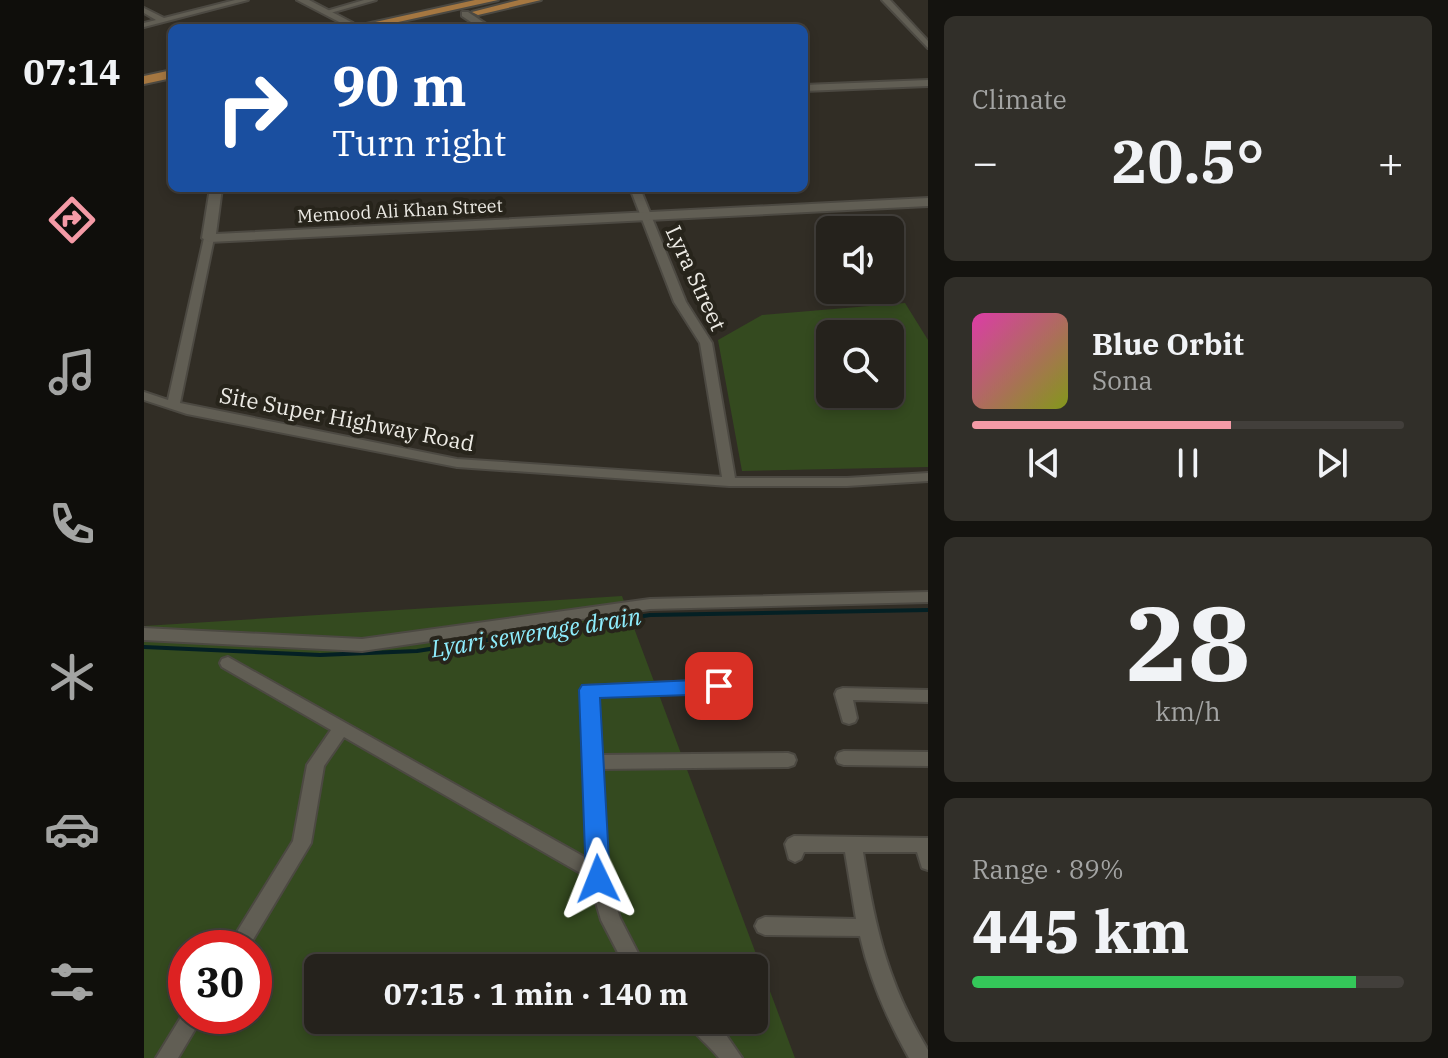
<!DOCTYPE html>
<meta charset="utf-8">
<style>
:root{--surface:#25221c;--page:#312f29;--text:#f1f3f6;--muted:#a3a4a3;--line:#423f3b;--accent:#f49aa6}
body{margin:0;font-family:"IBM Plex Serif",serif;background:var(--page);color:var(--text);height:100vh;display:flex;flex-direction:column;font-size:30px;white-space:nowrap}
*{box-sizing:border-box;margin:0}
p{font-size:26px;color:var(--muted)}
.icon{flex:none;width:44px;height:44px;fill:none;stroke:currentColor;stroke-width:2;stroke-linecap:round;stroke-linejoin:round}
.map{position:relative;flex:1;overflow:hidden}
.side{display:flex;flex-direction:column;gap:16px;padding:16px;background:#14130f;width:520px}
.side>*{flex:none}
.banner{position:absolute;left:24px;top:24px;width:640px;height:168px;border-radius:12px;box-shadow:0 4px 12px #0003,0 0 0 2px var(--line);background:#1a4fa0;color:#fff;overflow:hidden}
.controls{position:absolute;left:672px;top:216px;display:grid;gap:16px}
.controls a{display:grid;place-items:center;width:88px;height:88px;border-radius:12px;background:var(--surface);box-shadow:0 4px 12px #0003,0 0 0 2px var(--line);font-size:40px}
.speed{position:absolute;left:24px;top:930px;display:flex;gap:16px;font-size:40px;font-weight:700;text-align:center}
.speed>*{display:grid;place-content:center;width:104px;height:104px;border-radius:50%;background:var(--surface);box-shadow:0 4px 12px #0003,0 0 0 2px var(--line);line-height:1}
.speed .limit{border:12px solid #d22;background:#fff;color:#111}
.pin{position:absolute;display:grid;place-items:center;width:68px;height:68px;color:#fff;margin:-34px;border-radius:16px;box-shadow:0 4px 12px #0006}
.me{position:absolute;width:88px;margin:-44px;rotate:358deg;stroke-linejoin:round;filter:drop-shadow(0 0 6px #0008)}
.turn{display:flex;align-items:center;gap:28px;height:168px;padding:0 32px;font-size:36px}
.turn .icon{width:104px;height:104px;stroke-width:2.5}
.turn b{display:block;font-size:56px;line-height:68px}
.big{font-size:60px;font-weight:700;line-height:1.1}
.side .card{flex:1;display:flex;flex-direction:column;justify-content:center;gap:12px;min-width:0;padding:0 28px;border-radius:12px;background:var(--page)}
.side .dial{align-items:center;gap:0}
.dial b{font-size:104px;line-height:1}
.song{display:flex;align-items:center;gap:24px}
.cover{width:96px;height:96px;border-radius:12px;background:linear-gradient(135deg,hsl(320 70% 55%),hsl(70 70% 35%))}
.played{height:8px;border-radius:4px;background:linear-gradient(90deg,var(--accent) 60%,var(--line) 60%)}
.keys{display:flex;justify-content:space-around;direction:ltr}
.heat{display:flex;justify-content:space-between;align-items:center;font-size:44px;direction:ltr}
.charge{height:12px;border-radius:6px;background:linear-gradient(90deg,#34c759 89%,var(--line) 0)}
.trip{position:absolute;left:160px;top:954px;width:464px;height:80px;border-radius:12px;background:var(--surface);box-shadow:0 4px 12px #0003,0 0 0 2px var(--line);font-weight:700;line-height:80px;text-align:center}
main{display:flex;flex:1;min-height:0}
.dock{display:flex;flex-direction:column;width:144px;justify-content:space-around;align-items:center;background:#0f0e0b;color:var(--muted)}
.dock .icon{width:56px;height:56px}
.dock .selected{color:var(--accent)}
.dock b{font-size:36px;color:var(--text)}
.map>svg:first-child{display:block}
.green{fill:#344a1f;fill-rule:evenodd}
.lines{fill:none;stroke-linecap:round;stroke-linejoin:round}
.stream{stroke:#042024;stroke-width:4}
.minor-casing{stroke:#4c4942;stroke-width:4}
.tertiary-casing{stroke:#4c4942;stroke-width:4}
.primary-casing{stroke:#4c4942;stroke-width:4}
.minor{fill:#615e54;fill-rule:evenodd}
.tertiary{fill:#615e54;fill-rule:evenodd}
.primary{fill:#a57741;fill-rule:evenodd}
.route{fill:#1a73e8;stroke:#114b97;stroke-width:2}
.labels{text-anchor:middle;stroke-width:8;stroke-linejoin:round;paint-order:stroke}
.far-street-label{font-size:18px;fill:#edebe5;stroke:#27241b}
.street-label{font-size:22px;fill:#edebe5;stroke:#27241b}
.water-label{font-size:24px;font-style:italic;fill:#8eedfd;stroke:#27241b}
</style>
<main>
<nav class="dock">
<b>07:14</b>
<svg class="icon selected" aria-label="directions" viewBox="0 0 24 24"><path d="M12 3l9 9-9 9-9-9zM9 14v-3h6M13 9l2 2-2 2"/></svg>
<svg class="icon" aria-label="music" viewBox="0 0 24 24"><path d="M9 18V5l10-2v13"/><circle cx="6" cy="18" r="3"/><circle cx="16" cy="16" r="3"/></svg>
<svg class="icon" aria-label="phone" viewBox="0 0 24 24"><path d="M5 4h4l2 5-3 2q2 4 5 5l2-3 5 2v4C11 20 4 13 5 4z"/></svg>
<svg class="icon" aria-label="climate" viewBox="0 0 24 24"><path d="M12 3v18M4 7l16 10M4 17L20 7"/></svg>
<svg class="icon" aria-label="car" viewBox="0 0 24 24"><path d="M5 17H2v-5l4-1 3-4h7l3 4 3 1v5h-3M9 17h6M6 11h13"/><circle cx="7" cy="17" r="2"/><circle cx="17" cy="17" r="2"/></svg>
<svg class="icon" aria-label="filters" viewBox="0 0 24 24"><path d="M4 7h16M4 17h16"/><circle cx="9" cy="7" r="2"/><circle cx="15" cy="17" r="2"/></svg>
</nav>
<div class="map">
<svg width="784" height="1058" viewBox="0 0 784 1058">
<rect width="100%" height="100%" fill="#312d25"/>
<!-- green -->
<g class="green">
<path d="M761,303L784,340V467L598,471L574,340L618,315ZM686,334H746V394H686Z"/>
<path d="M478,596L651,1058H0V626ZM42,948H110V1016H42ZM174,968H610V1020H174Z"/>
</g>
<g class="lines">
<!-- stream -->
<polyline class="stream" points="0,647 176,655 273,651 506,615 784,610"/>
<defs>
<g id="minor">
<polygon points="91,0 104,0 0,27 0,23 12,20 0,13 0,8 20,18"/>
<polygon points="220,0 232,0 183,14 179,12"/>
<polygon points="738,0 746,0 784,41 784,48"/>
<polygon points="486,188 496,188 542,302 568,343 591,478 703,478 784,473 784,481 703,486 585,486 313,467 43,414 0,400 0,392 24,400 60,238 65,235 70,238 36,403 313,459 578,477 556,343 530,302"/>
<polygon points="784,592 784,602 506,609 218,651 0,640 0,628 218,639 506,599"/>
<polygon points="84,657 444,859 437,690 439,686 575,680 581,682 583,686 581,690 575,692 453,696 457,755 644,753 650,755 652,760 650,765 644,767 457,769 463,879 476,918 494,953 505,968 482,968 457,920 445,878 200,737 180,766 167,843 104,948 83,948 149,841 163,765 187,730 78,667 76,663 78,659"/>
<polygon points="699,688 784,690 784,702 709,700 713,718 711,722 705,724 699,722 691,694 693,690"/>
<polygon points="700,751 784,752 784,766 700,765 694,763 692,758 694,753"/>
<path d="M650,836L784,838V870L778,868L773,852H719C731,928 744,984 784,1050V1058H765C743,1019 726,980 716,936L621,935L614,932L611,926L614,920L621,917L712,919L701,852H660L657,859L651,862L645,859L641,844L644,839Z"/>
<polygon points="42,1009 42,1016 59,1016 34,1058 12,1058"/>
<path d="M542,1020H567L578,1029L598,1058H575C566,1046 547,1032 542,1020Z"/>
</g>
<g id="tertiary">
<polygon points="153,0 165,0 209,23 201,25"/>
<polygon points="318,12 324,12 348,28 336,28 318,16"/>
<polygon points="784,80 784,86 660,91 660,85"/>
<polygon points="66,188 78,188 72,234 784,198 784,206 65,242 58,238"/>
</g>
<g id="primary">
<polygon points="331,0 354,0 227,28 204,28"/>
<polygon points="375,0 397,0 334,15 328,12"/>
<polygon points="28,70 28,78 0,84 0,76"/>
</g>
</defs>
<!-- minor casing -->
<use href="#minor" class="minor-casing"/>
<!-- tertiary casing -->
<use href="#tertiary" class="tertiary-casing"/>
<!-- primary casing -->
<use href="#primary" class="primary-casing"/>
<!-- minor -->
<use href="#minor" class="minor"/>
<!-- tertiary -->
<use href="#tertiary" class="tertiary"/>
<!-- primary -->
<use href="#primary" class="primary"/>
</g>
<!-- route -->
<polygon class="route" points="575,679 583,681 586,686 583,692 575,694 456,698 466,879 463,887 454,890 446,887 442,879 435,690 438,685"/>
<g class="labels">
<!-- far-street labels -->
<g class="far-street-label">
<text transform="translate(256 211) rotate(-3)" y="6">Memood Ali Khan Street</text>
</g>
<!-- street labels -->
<g class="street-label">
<text transform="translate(552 278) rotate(65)" y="8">Lyra Street</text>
<text transform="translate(203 419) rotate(11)" y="8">Site Super Highway Road</text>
</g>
<!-- water labels -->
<g class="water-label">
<text transform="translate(392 633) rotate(-9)" y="8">Lyari sewerage drain</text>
</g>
</g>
</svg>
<div class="controls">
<a><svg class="icon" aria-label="sound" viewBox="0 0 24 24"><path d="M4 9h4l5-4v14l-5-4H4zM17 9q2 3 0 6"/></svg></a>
<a><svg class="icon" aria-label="search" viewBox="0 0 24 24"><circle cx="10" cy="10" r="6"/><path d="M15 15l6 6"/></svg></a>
</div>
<div class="speed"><div class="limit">30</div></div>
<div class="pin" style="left:575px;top:686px;background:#d93025"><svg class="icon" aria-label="arrive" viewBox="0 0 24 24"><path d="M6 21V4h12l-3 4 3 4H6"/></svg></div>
<svg class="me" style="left:454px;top:879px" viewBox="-20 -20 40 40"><path d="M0-17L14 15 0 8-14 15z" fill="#1a73e8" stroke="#fff" stroke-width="4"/></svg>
<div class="trip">07:15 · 1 min · 140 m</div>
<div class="banner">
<div class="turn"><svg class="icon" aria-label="right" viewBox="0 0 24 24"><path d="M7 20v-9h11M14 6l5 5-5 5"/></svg><div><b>90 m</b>Turn right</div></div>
</div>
</div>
<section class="side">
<div class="card"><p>Climate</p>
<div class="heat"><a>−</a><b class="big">20.5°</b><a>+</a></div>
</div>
<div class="card">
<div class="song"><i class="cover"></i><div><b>Blue Orbit</b><p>Sona</p></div></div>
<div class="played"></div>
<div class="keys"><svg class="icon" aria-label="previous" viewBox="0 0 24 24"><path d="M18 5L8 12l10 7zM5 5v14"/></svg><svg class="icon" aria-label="pause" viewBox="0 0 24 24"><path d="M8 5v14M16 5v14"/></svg><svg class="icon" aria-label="next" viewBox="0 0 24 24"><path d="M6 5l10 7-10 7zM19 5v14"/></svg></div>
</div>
<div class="card dial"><b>28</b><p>km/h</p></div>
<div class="card"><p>Range · 89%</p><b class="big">445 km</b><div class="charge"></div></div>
</section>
</main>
